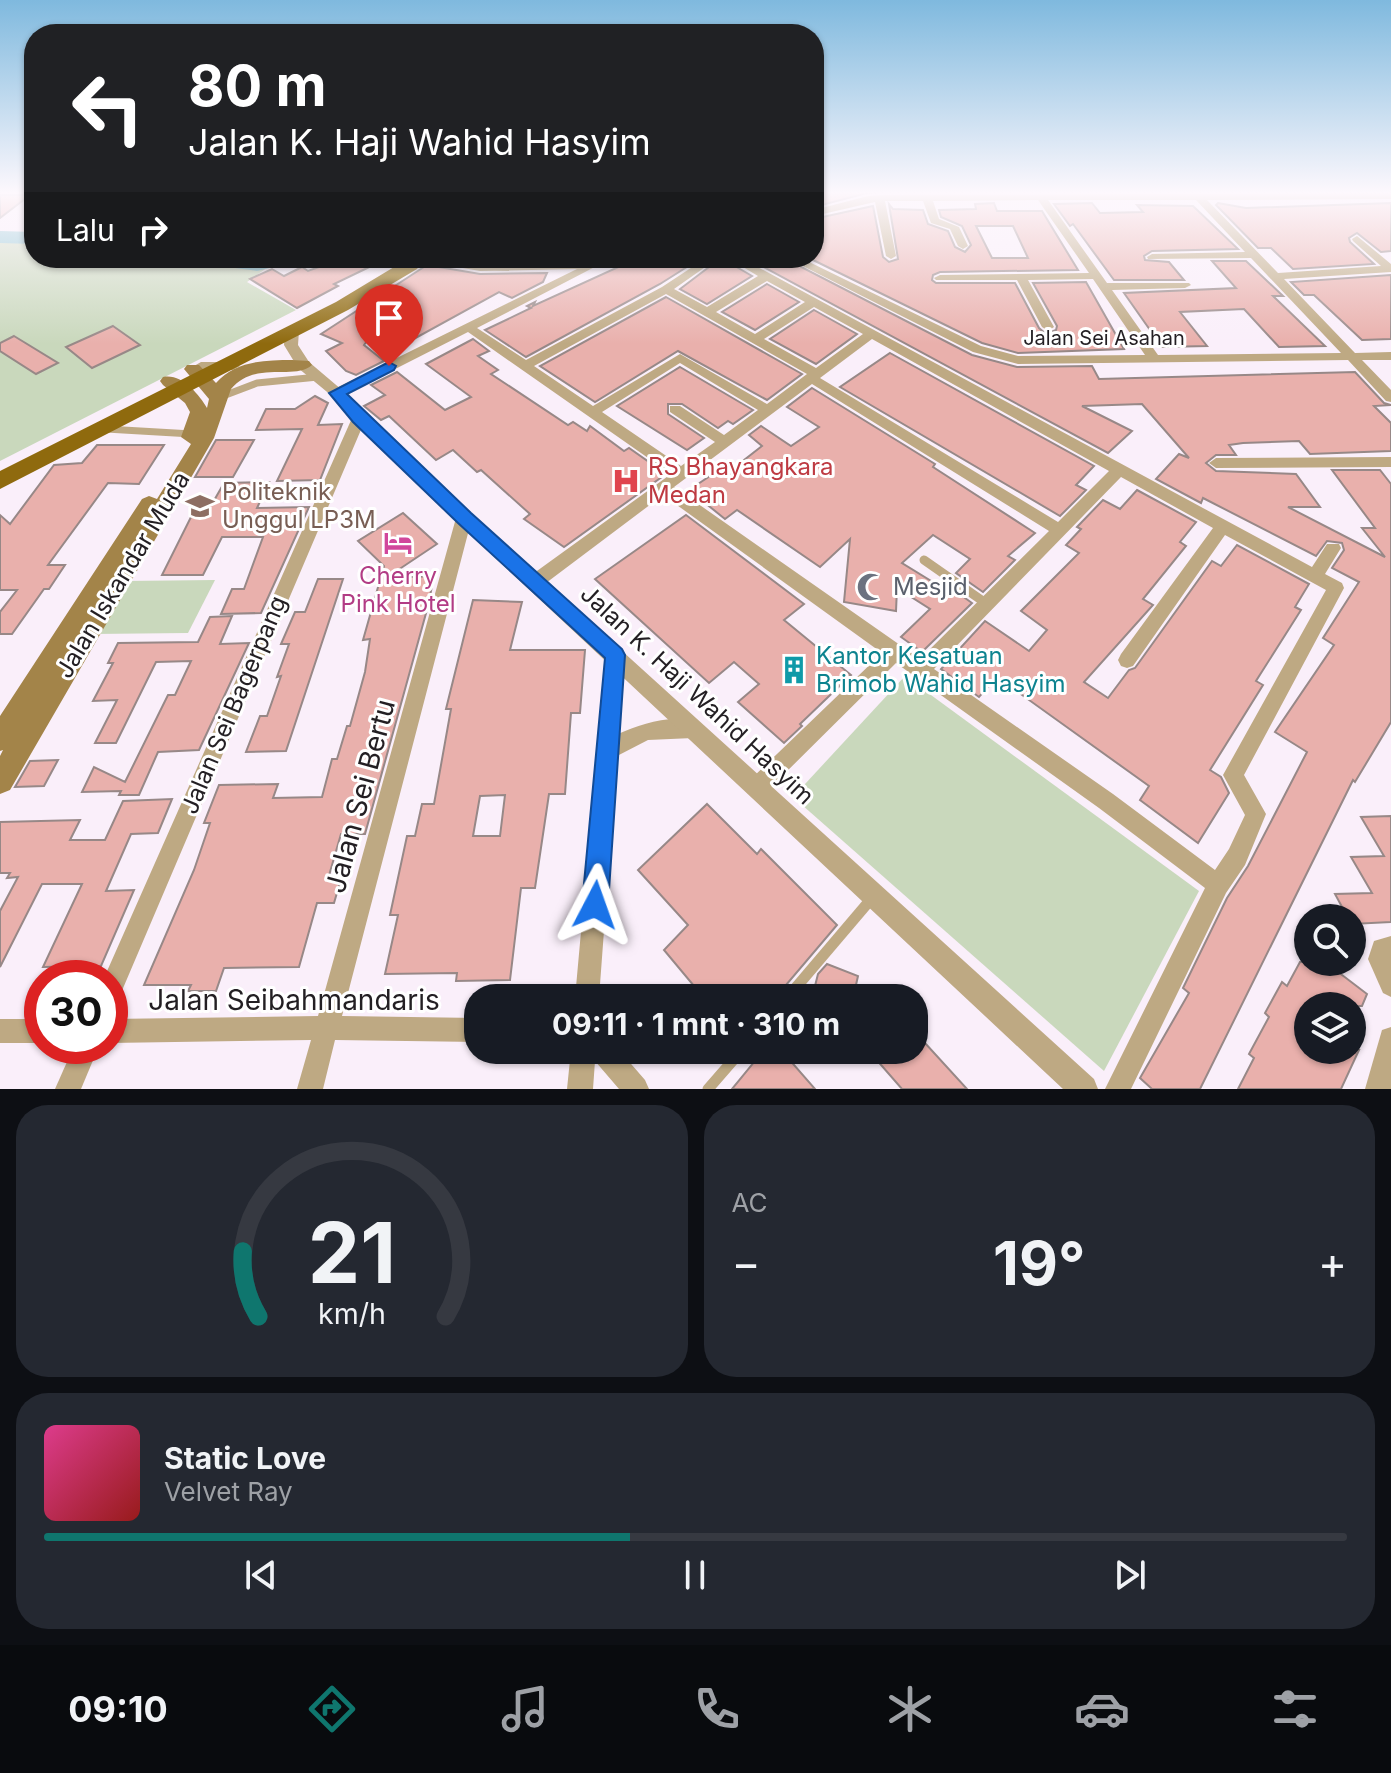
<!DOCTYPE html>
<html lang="id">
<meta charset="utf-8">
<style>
:root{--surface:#171b24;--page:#242831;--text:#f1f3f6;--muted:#9ea1a6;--line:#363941;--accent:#0f766e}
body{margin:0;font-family:Inter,sans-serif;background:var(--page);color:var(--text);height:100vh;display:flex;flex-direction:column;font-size:30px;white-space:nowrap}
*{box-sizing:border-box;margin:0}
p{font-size:26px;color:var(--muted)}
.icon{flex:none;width:44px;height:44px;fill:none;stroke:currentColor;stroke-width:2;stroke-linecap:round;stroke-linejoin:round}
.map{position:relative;height:1089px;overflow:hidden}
.sheet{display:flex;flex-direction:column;gap:16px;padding:16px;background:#0d0f14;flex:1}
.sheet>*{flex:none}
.guide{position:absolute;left:24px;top:24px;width:800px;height:244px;border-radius:32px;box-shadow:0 2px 6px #0004;background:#202124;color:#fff;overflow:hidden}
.buttons{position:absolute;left:1294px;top:904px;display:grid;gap:16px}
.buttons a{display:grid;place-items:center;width:72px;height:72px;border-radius:50%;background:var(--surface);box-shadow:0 2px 6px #0004;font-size:40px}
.speed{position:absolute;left:24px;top:960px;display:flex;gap:16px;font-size:40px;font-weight:700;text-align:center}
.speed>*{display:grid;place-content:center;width:104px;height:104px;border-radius:50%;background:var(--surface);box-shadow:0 2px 6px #0004;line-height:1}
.speed .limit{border:12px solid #d22;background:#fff;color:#111}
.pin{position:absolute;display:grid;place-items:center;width:68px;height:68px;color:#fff;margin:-82px -34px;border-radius:50% 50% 50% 0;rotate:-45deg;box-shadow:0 0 8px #0007}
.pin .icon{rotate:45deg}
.me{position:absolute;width:88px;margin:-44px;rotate:4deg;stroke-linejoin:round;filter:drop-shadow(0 0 6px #0008)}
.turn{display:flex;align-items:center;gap:28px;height:168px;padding:0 32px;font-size:36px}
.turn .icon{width:104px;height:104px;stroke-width:2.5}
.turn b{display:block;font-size:56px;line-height:68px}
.then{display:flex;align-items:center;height:76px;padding:0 32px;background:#0003;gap:16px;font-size:30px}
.big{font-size:60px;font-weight:700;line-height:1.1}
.sheet .widget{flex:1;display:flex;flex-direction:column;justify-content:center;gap:12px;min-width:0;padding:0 28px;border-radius:32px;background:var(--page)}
.sheet .dial{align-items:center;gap:0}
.dial svg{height:208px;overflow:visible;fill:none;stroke:var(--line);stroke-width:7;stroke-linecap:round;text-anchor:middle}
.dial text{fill:var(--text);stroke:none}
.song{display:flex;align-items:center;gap:24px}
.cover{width:96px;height:96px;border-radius:12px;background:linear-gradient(135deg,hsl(330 70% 55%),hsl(0 70% 35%))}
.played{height:8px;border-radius:4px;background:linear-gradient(90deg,var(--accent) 45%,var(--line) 45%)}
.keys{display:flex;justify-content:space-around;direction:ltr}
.heat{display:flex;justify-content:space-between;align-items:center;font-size:44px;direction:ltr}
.sheet .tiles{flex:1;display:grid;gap:16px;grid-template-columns:1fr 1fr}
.widget:last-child{grid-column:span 2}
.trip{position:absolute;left:464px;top:984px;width:464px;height:80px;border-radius:32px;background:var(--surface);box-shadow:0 2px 6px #0004;font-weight:700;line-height:80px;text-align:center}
.tab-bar{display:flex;height:128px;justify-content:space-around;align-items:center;background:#090b0e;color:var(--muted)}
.tab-bar .icon{width:56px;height:56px}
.tab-bar .current{color:var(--accent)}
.tab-bar b{font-size:36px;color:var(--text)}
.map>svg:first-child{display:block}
.green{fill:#c9d8bc}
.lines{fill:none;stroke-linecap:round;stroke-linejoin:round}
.canal{fill:#81c0cf;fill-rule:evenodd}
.river{fill:#81c0cf;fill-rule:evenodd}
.building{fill:#e9b0ac;stroke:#978887;stroke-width:2;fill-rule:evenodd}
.service-far2{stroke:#bea983;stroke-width:7}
.service-far1{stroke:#bea983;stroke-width:9}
.service{stroke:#bea983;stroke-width:11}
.minor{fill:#bea983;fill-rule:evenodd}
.tertiary{fill:#bea983;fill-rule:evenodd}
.secondary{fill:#a38449;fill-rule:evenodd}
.primary{fill:#8f6a0e;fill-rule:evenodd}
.route{fill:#1a73e8;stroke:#114b97;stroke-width:2}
.labels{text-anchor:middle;stroke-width:6;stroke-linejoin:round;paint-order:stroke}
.far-street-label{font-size:20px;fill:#231f23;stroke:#fff}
.health-label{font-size:24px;fill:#be3a42;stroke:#fff;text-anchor:start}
.education-label{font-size:24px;fill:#785e54;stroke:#fff;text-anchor:start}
.street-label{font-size:24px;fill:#231f23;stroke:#fff}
.hotel-label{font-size:24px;fill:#b23c85;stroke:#fff}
.worship-label{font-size:24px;fill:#5b616d;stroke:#fff;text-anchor:start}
.culture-label{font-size:24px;fill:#0d838f;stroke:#fff;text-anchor:start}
.near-street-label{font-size:28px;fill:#231f23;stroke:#fff}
</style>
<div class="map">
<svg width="1391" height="1089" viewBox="0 0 1391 1089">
<rect width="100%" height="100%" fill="#faeffa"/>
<!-- green -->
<g class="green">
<polygon points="0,237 34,238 34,258 211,258 271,265 247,282 296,310 0,461"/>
<polygon points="215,580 188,633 93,634 125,581"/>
<polygon points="905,676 1199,891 1104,1071 793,797"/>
</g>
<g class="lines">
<!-- canal -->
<path class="canal" d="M279,258H342C327,268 298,266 280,263Z"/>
<!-- river -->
<g class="river">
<polygon points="0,231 34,232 34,244 0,243"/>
<polygon points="195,258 297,258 294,262 257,271 205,264"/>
</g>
</g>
<!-- building -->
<g class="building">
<polygon points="820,192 887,192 867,193 818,206"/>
<polygon points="0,195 30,195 0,218"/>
<path d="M994,203L997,211H1042L1078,270L940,272L933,275L932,280L936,283H1015L1039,328L1046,334L1056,330L1057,326L1033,283L1086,282L1124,349L1018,353L982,343L809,258H814V251H819L818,218L873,206L883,257L889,262L898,259L889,204L893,209L923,210L928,224L948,231L955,247L965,252L971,245L962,226L941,217L939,210L976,209L975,204ZM976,226H1013L1028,258H992Z"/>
<polygon points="1092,203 1100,213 1143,212 1137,205 1193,206 1238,249 1152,251 1144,256 1145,260 1169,262 1184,280 1114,280 1073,224 1070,226 1054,204"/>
<polygon points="1218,203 1246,208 1391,203 1391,251 1381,252 1357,233 1349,238 1350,242 1374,264 1293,269 1271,248 1258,248 1216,205"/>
<polygon points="344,258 351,261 388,258 334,284 338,286 297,308 250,279 272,269 284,276 302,267 308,271"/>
<polygon points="638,258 701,258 660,284 526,357 485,330 531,308 527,306 535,302 533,306"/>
<polygon points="721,258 752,276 707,304 680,289"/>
<polygon points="747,258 784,258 972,355 1017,367 1092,366 1099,379 1355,372 1384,403 1391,405 1374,406 1391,423 1391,451 1310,454 1299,441 1243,443 1229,445 1236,455 1216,455 1206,463 1216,471 1296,474 1320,507 1288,507 1385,557 1362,528 1375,528 1332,470 1380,470 1391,484 1391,722 1355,782 1353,780 1200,1089 1152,1089 1140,1078 1189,993 1183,988 1227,898 1248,866 1307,752 1275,732 1334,645 1323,638 1359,582 1332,568 1344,550 1342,543 1327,541 1316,556 1203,498 1201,503 1156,479 1179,454 1189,458 1142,404 1082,406 1132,431 1108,453"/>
<polygon points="1212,261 1246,261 1283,296 1273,296 1325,346 1279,347 1244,309 1180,312 1207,346 1162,347 1124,293 1236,288"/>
<polygon points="427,265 480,274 547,273 543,282 512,298 499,292 401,346 377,328 364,345 384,361 356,375 346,371 326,351 342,343 321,334"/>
<polygon points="1391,275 1391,339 1362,340 1314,295 1304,295 1291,282"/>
<polygon points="767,284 799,302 755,330 722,312"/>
<polygon points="666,297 802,374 767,400 678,351 595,402 540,366"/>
<polygon points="814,310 857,334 816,364 770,339"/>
<polygon points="113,326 140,345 92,368 66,347"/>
<polygon points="14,336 58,363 36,374 0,351 0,343"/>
<polygon points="473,339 489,351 478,356 498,370 491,374 568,425 573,422 587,431 590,426 624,451 629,448 666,474 564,547 524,519 530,514 481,470 477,472 453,450 436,460 389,416 381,420 364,406 385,395 371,385 397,372 445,410 471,397 426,364"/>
<polygon points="890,353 1094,466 1076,485 1086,490 1060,516 840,387"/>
<polygon points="680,367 753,410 733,424 728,421 718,428 682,404 668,404 668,414 704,438 687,450 617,406"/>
<polygon points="812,388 935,464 933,467 1035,533 1008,556 1015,560 983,592 956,573 970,559 933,535 902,563 941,587 944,583 972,603 922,652 901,637 930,609 897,588 896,611 844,602 850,539 820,567 737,510 725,519 689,490 719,470 726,474 762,446 749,435 761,426 791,446 819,427 787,407"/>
<polygon points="315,396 328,403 318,425 342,424 320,480 277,481 302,429 256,430 266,409 295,409"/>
<polygon points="216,440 254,440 233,477 195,477"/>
<polygon points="97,445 164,445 139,484 108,483 48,565 65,565 49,589 44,589 12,634 0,634 0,612 17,590 0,590 0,515 10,524 54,465 82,463"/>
<polygon points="269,482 257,508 309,507 261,613 221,614 232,589 244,589 263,537 222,537 203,575 162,575 197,505 212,504 224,483"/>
<polygon points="1137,490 1196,522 1180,542 1186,546 1143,599 1153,605 1084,682 1108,698 1129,670 1135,668 1212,561 1221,566 1237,545 1309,584 1295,607 1301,610 1256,681 1263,685 1210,770 1221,777 1229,793 1198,843 1140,800 1149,786 997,677 979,697 941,669 985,621 1029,651 1047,630 1021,611 1079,553 1066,545 1081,529 1077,527 1103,500 1120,509"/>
<polygon points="403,513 437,544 386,578 434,576 428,606 365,834 341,834 328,879 341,879 334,903 317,903 299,967 224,968 216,991 188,991 191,985 144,985 194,870 210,823 204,823 219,785 278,784 273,798 322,797 332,759 337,759 347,726 350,726 365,672 370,639 363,640 384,566 358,541"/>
<polygon points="686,515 804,604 784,620 851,675 800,724 802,726 784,743 738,702 759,684 734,662 709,683 595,579"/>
<polygon points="318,579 343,579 286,751 246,752 260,716 267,716 281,676 277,677 289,644 281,644 295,612 305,612"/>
<path d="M473,600L522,602L510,650H585L580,713H571L565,794H549L535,888H521L510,980L456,981L457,973L385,974L398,915H390L407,836H415L422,804H434L451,709H446ZM505,795L500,836H473L480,796Z"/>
<polygon points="232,616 220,644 249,643 199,750 158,752 139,795 119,795 121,791 82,792 94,767 125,782 168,695 175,695 191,661 156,662 116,743 95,743 117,700 93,701 113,663 108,663 118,643 198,642 210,617"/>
<polygon points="58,760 44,786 15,787 30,761"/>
<polygon points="172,799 158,833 131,834 106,891 134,890 101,966 43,967 82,884 42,884 0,967 0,911 18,877 7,878 10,873 0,873 0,822 80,820 70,840 105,840 123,801"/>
<polygon points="707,804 757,854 761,849 837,925 775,998 704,998 664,950 688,925 638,870"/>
<polygon points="1391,816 1391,922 1352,924 1352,918 1348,918 1335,894 1372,893 1351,857 1384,856 1361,817"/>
<polygon points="1300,962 1325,962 1367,994 1362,1006 1308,1006 1308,1050 1359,1050 1341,1089 1238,1089 1254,1058 1249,1054 1269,1017 1265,1013 1282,982 1287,986"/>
<polygon points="827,964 858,976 853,998 812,998 818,974"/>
<polygon points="914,1031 967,1089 902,1089 868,1050 914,1050"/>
<polygon points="764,1050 781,1050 815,1089 732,1089"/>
</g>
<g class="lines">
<!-- service-far2 -->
<g class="service-far2">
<polyline points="223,396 257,383 318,377"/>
<polyline points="106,429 192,434"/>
</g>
<!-- service-far1 -->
<polyline class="service-far1" points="924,560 987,604"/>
<!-- service -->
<g class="service">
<polyline points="787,998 872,898"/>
<polyline points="708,1089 742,1050"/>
</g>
<!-- minor -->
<g class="minor">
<path d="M1391,193V199L1207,200L1278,273L1381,266L1353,241L1352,239L1357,236L1391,264V272L1284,279L1355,353L1391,352V360H1362L1391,390V402L1386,401L1348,360L1018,364L973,352L787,258H801L981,346L1018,356L1145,355L1093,279L1028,280L1054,327L1048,331L1042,327L1017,280H936L934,278L940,275L1089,273L1038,200L933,201L939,219L959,227L968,246L963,249L958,246L950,229L931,223L923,201H885L896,256L891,259L886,256L875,202L814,216V210L868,196L885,195ZM1048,200H1196L1245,252L1152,254L1147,257L1148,259L1251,258L1341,353L1158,355L1112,290L1185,288L1191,285L1189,283H1107Z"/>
<path d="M418,258H442L480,265L569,261L587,264L598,258H612L477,328L526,360L662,287L706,258H718L674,289L707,307L758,276L728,258H741L1312,567L1327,544H1339L1341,548L1325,574L1342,583L1344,588L1244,775L1266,814L1245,865L1226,893L1131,1089H1105L1205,888L1099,808L896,663L765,793L758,796L751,793L748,786L751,779L882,653L663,495L542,586H530L528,581L530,576L671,474L468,332L342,396H332V390L577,269L480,271L423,261ZM767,281L805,302L755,334L716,312ZM666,294L807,374L767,404L680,354L593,406L534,366ZM814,307L863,334L816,368L764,339ZM872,339L1109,471L1058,522L820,378ZM680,363L758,410L724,435L680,406H670V412L715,442L681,466L602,412ZM812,384L1049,531L920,659L674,487ZM1121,477L1213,528L1121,654L1118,660L1121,666L1127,668L1133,666L1225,535L1326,590L1223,775L1245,815L1229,849L1215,870L1113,794L934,669Z"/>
<polygon points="359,413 366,418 118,1000 110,1004 110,978 104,978 352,418"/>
<polygon points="1391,457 1391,467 1216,468 1209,463 1216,458"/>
<polygon points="464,512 472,518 342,1016 478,1018 478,1042 335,1040 323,1089 297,1089 311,1040 110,1043 110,1019 318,1016 456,518"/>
<path d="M615,647L621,650L624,655L618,734C642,723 674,713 700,723L703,729L700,735L693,738L648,740L617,756L599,998H575L606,655L609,650Z"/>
<polygon points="1391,936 1391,997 1383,993 1368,959 1374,941"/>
<rect x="0" y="1019" width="42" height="24"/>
<polygon points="1391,1027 1391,1089 1365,1089 1382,1030"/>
<polygon points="74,1046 99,1046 81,1089 55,1089"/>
<polygon points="571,1050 619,1050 645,1080 649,1089 619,1089 595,1061 593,1089 567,1089"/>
</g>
<!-- tertiary -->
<g class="tertiary">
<polygon points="292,327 299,331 298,345 309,362 342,390 364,414 470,513 1094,1079 1098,1089 1063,1089 458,523 354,422 332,396 298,368 284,345 285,331"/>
<polygon points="201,362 233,362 240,366 233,370 196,369 194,366"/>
</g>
<!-- secondary -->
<path class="secondary" d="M292,360L309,361L312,365C294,381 255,360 231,389L214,438L10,790L0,794V756L3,750L0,751V716L142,499L149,496L157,499L191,444L181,437L190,412L185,403L163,385L160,381L163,377C181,373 199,394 207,408L209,399L184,369L187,365H199L216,383C235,361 265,360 292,360Z"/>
<!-- primary -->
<polygon class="primary" points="409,258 426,258 417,269 348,310 0,489 0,471 336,302"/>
</g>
<!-- sky -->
<linearGradient id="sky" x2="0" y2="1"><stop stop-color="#7fb9de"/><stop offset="0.56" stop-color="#fdf8fd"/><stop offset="1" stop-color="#fdf8fd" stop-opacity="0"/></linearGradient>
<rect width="1391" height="344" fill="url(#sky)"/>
<!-- route -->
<polygon class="route" points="389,362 396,366 394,370 347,394 471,513 622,649 625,655 608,905 604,914 595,918 586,914 582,905 605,658 458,523 353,422 329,393"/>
<!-- icons -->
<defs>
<symbol id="hospital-bare" viewBox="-9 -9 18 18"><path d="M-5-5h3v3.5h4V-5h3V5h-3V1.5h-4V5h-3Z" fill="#e0444e" stroke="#fff" stroke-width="2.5" paint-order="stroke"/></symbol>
<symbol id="university-bare" viewBox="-9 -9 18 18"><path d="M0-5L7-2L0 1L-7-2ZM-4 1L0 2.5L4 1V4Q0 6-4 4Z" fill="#8d6e63" stroke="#fff" stroke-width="2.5" paint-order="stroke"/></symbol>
<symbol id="hotel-bare" viewBox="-9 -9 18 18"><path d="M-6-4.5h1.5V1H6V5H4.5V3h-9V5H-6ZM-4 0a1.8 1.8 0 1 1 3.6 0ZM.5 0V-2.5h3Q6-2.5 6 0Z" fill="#d1479c" stroke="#fff" stroke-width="2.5" paint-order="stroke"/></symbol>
<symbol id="mosque-bare" viewBox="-9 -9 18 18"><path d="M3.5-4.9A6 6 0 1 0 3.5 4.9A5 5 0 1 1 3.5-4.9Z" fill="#6b7280" stroke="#fff" stroke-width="2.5" paint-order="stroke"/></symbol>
<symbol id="building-bare" viewBox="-9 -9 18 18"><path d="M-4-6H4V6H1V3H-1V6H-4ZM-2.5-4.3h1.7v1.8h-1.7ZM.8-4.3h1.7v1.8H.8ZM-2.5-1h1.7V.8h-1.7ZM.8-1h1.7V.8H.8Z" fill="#0f9aa8" stroke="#fff" stroke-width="2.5" paint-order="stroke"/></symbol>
</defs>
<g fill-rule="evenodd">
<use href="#hospital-bare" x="606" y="461" width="40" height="40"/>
<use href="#university-bare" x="180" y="486" width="40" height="40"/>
<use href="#hotel-bare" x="378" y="523" width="40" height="40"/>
<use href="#mosque-bare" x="851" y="567" width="40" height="40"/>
<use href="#building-bare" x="774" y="650" width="40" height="40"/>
</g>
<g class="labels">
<!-- far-street labels -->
<g class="far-street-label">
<text x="1104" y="345">Jalan Sei Asahan</text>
</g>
<!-- health labels -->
<g class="health-label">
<text x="648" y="475">RS Bhayangkara<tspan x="648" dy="28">Medan</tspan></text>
</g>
<!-- education labels -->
<g class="education-label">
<text x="222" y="500">Politeknik<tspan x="222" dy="28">Unggul LP3M</tspan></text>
</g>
<!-- street labels -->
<g class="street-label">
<text transform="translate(123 575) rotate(-59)" y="8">Jalan Iskandar Muda</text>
<text transform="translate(697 695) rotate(43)" y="8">Jalan K. Haji Wahid Hasyim</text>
<text transform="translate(234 705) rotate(-67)" y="8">Jalan Sei Bagerpang</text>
</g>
<!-- hotel labels -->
<g class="hotel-label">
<text x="398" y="584">Cherry<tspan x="398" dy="28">Pink Hotel</tspan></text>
</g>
<!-- worship labels -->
<g class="worship-label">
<text x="893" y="595">Mesjid</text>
</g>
<!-- culture labels -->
<g class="culture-label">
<text x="816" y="664">Kantor Kesatuan<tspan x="816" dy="28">Brimob Wahid Hasyim</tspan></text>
</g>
<!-- near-street labels -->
<g class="near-street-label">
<text transform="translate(360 796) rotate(-75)" y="10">Jalan Sei Bertu</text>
<text x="294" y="1010">Jalan Seibahmandaris</text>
</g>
</g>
</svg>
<div class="buttons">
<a><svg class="icon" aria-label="search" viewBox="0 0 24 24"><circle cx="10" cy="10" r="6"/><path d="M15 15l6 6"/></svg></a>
<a><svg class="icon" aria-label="layers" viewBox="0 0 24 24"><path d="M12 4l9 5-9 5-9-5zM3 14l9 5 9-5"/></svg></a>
</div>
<div class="speed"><div class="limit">30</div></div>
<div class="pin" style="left:389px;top:366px;background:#d93025"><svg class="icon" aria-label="arrive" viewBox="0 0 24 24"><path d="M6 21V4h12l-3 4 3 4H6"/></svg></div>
<svg class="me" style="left:595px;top:905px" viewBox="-20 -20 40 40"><path d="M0-17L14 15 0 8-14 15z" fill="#1a73e8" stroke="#fff" stroke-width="4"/></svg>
<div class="trip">09:11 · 1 mnt · 310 m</div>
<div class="guide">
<div class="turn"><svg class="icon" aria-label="left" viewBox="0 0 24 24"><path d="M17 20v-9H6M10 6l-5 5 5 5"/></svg><div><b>80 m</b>Jalan K. Haji Wahid Hasyim</div></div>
<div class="then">Lalu<svg class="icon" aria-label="right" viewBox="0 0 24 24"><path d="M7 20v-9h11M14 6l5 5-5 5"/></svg></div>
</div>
</div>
<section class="sheet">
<div class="tiles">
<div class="widget dial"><svg viewBox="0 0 100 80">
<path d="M14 69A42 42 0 1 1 86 69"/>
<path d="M14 69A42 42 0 0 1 8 44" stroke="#0f766e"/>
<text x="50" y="56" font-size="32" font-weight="700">21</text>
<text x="50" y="72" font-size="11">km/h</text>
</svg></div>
<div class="widget"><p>AC</p>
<div class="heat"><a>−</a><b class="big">19°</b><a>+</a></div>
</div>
<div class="widget">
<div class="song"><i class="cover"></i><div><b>Static Love</b><p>Velvet Ray</p></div></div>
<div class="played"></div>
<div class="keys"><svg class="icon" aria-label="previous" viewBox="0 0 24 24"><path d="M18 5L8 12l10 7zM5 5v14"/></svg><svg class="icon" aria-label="pause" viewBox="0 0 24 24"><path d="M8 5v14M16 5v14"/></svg><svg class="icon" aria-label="next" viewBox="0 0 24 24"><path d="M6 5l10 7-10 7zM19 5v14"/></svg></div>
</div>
</div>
</section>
<nav class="tab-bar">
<b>09:10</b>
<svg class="icon current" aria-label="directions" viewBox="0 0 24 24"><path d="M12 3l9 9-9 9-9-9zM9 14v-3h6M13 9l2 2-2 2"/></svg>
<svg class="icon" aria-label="music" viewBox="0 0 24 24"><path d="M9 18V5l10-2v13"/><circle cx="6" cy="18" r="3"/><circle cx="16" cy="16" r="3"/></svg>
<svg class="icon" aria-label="phone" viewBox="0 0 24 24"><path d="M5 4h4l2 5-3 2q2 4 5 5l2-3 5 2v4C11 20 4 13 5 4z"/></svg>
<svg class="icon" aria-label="climate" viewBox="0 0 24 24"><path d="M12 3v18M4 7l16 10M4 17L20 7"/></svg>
<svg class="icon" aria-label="car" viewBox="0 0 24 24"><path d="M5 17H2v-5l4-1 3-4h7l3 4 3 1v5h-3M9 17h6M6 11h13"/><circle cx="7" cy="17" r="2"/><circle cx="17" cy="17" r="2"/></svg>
<svg class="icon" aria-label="filters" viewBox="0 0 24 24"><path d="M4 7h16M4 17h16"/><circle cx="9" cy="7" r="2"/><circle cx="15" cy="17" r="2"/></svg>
</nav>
